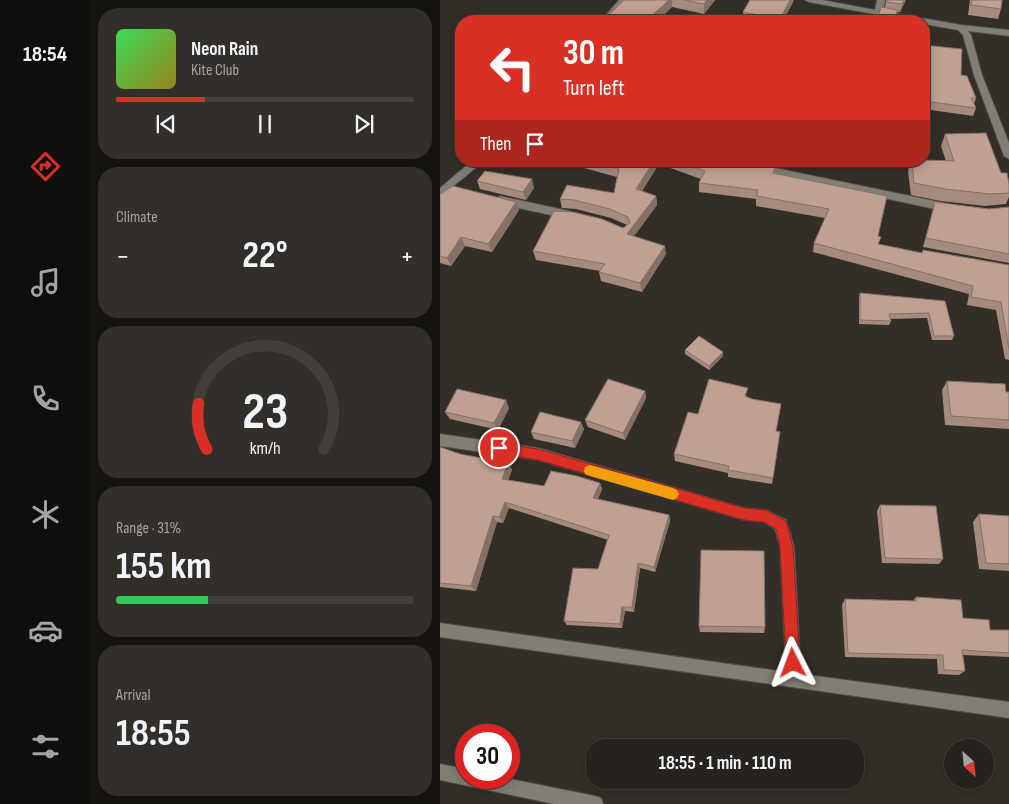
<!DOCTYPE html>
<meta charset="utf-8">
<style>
:root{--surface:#26221d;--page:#322f2a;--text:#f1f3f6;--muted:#a4a4a4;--line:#423f3b;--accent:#d93025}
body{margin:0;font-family:"Sofia Sans Condensed",sans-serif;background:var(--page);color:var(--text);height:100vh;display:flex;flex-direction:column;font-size:19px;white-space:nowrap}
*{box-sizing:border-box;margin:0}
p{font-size:16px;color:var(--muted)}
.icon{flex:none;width:28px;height:28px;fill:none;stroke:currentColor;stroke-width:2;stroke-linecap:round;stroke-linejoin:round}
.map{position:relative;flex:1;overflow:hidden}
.sheet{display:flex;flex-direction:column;gap:8px;padding:8px;background:#151310;width:350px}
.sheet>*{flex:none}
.guide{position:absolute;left:15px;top:15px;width:475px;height:152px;border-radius:20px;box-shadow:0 2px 12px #0003,0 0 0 1px var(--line);background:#d93025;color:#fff;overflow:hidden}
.needle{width:32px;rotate:153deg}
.controls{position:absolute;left:504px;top:739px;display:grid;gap:10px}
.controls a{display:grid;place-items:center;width:50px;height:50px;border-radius:50%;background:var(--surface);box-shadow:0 2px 12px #0003,0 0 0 1px var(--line);font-size:25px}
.speed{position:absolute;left:15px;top:724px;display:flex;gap:10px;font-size:25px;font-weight:700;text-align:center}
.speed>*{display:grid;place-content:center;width:65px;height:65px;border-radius:50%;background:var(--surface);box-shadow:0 2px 12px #0003,0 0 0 1px var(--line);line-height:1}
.speed .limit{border:8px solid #d22;background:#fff;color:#111}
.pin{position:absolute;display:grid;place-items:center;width:42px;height:42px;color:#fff;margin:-21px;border:2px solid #fff;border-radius:50%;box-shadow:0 1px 5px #0007}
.me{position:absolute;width:55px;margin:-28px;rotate:357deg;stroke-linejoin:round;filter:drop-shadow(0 0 4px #0008)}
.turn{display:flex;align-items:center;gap:18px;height:105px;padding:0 25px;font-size:22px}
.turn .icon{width:65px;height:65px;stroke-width:2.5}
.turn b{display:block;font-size:35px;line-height:42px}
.then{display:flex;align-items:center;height:48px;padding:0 25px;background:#0003;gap:10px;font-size:19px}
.big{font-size:38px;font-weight:700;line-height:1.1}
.sheet .widget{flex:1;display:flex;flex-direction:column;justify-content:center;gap:8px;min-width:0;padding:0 18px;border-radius:20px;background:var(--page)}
.sheet .dial{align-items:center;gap:0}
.dial svg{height:130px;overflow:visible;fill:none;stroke:var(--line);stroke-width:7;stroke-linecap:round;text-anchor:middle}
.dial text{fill:var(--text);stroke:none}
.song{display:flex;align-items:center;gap:15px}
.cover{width:60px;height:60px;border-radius:8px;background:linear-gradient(135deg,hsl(130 70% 55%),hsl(50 70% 35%))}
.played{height:5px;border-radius:2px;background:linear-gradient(90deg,var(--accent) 30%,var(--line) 30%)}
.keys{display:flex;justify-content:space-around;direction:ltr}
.heat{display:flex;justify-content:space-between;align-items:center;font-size:28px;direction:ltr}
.charge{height:8px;border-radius:4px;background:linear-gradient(90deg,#34c759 31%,var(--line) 0)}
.trip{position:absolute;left:146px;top:739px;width:278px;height:50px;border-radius:20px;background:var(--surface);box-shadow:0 2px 12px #0003,0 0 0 1px var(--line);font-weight:700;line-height:50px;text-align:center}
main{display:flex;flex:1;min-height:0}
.dock{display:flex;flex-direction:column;width:90px;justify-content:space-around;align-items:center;background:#0f0e0c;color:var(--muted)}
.dock .icon{width:35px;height:35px}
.dock .selected{color:var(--accent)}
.dock b{font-size:22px;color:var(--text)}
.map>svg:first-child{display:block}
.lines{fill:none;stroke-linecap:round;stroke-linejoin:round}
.minor-casing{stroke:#4f4b45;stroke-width:2}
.minor{fill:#837e75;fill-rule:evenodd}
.wall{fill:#a58a7e}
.shaded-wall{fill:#867066}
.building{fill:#c0a092;stroke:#867066}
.route{fill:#d93025;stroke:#8d1f18}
.slow{fill:#f59e0b}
</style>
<main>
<nav class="dock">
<b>18:54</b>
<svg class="icon selected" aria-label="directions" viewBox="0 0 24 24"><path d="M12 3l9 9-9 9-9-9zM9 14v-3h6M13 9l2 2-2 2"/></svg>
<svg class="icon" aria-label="music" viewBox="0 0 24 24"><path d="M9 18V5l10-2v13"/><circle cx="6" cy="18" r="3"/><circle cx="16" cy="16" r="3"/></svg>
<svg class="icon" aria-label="phone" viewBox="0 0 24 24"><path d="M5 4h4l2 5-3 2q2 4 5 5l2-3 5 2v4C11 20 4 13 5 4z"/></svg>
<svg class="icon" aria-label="climate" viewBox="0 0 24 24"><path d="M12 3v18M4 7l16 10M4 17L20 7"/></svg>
<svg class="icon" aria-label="car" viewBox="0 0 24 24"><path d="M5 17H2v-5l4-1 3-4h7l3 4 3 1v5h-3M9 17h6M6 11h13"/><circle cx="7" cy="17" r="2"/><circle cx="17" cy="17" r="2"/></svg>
<svg class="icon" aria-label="filters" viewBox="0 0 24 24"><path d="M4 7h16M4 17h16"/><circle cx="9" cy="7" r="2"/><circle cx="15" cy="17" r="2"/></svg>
</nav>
<section class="sheet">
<div class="widget">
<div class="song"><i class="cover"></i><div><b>Neon Rain</b><p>Kite Club</p></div></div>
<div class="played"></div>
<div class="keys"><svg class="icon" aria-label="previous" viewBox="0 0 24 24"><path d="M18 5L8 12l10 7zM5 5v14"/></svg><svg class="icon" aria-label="pause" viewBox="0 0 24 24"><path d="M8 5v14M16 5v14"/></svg><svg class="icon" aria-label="next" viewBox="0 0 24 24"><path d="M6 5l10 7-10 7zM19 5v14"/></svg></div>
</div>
<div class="widget"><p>Climate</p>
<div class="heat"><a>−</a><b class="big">22°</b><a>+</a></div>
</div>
<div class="widget dial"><svg viewBox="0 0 100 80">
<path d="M14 69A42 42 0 1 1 86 69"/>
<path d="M14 69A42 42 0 0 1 9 41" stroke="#d93025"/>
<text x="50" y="56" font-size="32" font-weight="700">23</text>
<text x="50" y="72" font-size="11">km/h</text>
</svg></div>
<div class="widget"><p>Range · 31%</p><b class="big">155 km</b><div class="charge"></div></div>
<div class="widget"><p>Arrival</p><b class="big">18:55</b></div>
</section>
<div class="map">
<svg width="569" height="804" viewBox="0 0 569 804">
<rect width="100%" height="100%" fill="#332e27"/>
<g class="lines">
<defs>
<g id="minor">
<polygon points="179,0 187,0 169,21 161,21"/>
<polygon points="365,0 382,0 435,10 437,0 445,0 443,11 521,25 569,30 569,36 528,31 531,35 542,75 569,143 569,159 564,156 534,75 523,35 518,30 484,24 484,21 471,21 369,2"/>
<polygon points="32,161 44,161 0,197 0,188"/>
<polygon points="280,161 302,161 509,204 514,208 509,212 285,164"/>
<polygon points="60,196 129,211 134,215 129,219 56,203 55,200"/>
<polygon points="0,434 98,448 304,508 326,510 346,520 354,547 361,674 569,702 569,718 0,637 0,623 346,672 340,547 335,529 324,522 304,520 98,460 0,446"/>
<polygon points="0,764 26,769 26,778 66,778 155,796 161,798 163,804 114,804 0,780"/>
</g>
</defs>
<!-- minor casing -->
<use href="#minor" class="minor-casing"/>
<!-- minor -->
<use href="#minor" class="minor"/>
</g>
<!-- wall -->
<g class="wall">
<polygon points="184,0 275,0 264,14 232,7 217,21 168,21 167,17"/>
<polygon points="310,0 354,0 343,21 303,21 303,12"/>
<polygon points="446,0 466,0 460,12 458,12 455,21 437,21 445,8"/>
<polygon points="530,0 562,0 561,9 558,19 528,15"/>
<polygon points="484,45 521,75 536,98 534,104 536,108 533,116 484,109"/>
<polygon points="505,134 561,173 569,184 569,197 566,204 545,206 501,201 471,195 468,171 471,161 506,161 501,146"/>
<polygon points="118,161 306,161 335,168 335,173 438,236 439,244 482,253 569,265 569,360 565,359 556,310 527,305 529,294 373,252 374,243 385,218 316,206 316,199 259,192 259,183 261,179 219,164 202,191 216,196 217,205 194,236 226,254 202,292 161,281 159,272 160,271 96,260 93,251 183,228 187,225 171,218 136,209 122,208 120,199 174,193 177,177"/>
<polygon points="312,161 340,161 338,167"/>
<polygon points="37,181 94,188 86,200 40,189"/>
<polygon points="0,194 76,202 79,210 52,252 25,246 11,266 0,263"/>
<polygon points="495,202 549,209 569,207 569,263 483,247"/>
<polygon points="420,293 505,301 514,336 512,340 492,340 487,318 450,319 451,321 449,325 419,324 419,298"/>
<polygon points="245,350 283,356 269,370 245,354"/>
<polygon points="507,381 566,392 569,392 569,429 505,425 502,390"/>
<polygon points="205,391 206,398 185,440 148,427 145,420"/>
<polygon points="307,395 307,397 312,399 341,404 336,431 340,432 332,484 288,477 288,473 235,461 234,454 258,414"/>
<polygon points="69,408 58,430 10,419 5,412"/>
<polygon points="144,429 135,448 94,439 91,432"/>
<polygon points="0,447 20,454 68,463 72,470 68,480 104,486 160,483 162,489 158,499 229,515 230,521 215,572 200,568 194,612 185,611 182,628 127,625 124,621 158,569 168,540 69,508 63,523 57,522 36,591 0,587"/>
<polygon points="440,505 503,559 499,564 442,563 437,511"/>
<polygon points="539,514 569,516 569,571 539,569 533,522"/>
<polygon points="476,597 550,630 569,630 569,657 523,655 525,671 519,675 498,674 497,659 405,657 402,605 405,599 473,601"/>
<polygon points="259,626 325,627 324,633 260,632"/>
</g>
<!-- shaded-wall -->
<g class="shaded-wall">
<polygon points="229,0 232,0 232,7 217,21 206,21"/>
<polygon points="267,0 275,0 264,14 264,4"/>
<polygon points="350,0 354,0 343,21 339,21 340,19"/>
<polygon points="464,0 466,0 460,12 462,4"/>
<polygon points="458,10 455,21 452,21"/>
<polygon points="214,161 218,161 219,164 197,198 196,189"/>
<polygon points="92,179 94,188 86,200 83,192"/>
<polygon points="216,196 217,205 189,243 187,234"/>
<polygon points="76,202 79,210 52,252 48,244"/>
<polygon points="21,237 25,246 11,266 7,258"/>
<polygon points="225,246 226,254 202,292 200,283"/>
<polygon points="283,352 283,356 269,370 269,366"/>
<polygon points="205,391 206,398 185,440 183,433"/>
<polygon points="66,400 69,408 58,430 54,423"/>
<polygon points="141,422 144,429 135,448 132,441"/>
<polygon points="68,463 72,470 66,485 62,479"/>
<polygon points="160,483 162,489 156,504 153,498"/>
<polygon points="65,502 69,508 63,523 59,517"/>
<polygon points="229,515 230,521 215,572 214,567"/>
<polygon points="53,516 57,522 36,591 31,586"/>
<polygon points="198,563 200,568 194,612 192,607"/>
<polygon points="182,607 185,611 182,628 180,624"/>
</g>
<!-- building -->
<g class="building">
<polygon points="184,0 229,0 206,21 188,21 167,17"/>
<polygon points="244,0 267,0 264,4"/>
<polygon points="310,0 350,0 340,19 303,12"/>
<polygon points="447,0 464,0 462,4 447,2"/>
<polygon points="532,0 562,0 561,9 531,5"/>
<polygon points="441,7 458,10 452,21 437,21"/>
<polygon points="484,45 522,49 521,75 527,76 536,98 531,98 536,108 484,101"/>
<polygon points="546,133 561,173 567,173 569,184 569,193 550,194 505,189 474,183 472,161 484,161 484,160 514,161 505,134"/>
<polygon points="151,161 214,161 196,189 216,196 187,234 225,246 200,283 159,272 165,264 93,251 114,211 133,212 162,219 183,228 190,223 188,217 170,209 134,200 120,199 127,185 174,193 179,169"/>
<polygon points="237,161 306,161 335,168 333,173 447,196 438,236 441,237 438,244 482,253 483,250 569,265 569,349 561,302 531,297 533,286 374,243 389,209 317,196 318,190 259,183 265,171"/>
<polygon points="45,171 92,179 83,192 37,181"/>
<polygon points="13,186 76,202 48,244 21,237 7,258 0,256 0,194"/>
<polygon points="495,202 549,209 569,207 569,254 486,238"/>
<polygon points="420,293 505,301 514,336 494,336 489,313 449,314 451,321 420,320"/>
<polygon points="259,336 283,352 269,366 245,350"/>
<polygon points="168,379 205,391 183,433 145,420"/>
<polygon points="269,379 308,388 305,396 312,399 341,404 336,431 340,432 333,478 288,470 289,466 234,454 248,412 258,414"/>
<polygon points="507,381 565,384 566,392 569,392 569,420 511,416"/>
<polygon points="17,389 66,400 54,423 5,412"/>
<polygon points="100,412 141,422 132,441 91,432"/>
<polygon points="0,447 20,454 68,463 62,479 104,486 111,471 137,476 160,483 153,498 229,515 214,567 198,563 192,607 182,607 180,624 124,621 133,568 158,569 169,535 65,502 59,517 53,516 31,586 0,583"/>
<polygon points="440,505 496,506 503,559 445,558"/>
<polygon points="539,514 569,516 569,564 546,563"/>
<polygon points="261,550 324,551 325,627 259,626"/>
<polygon points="476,597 521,600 523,618 549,620 550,630 569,630 569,653 522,650 525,671 504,670 503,655 408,653 405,599 476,601"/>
</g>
<!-- route -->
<polygon class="route" points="59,443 98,449 304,508 326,510 346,521 353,547 360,663 358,668 353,670 348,668 346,663 340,547 336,529 324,522 304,520 98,460 59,454 55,452 53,448 55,445"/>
<!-- slow -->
<polygon class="slow" points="150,465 233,488 237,490 239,494 237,498 233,500 150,476 145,474 144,471 145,467"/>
</svg>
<div class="controls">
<a><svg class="needle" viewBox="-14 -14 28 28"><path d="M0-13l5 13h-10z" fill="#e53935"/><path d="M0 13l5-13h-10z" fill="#a4a4a4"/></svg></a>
</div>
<div class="speed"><div class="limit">30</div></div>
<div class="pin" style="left:59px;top:448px;background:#d93025"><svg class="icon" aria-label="arrive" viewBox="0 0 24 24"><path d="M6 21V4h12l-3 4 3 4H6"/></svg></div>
<svg class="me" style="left:353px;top:663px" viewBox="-20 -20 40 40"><path d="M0-17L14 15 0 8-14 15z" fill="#d93025" stroke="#fff" stroke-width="4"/></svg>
<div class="trip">18:55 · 1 min · 110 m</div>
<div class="guide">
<div class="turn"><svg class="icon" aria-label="left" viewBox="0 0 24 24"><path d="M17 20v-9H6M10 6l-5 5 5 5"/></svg><div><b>30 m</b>Turn left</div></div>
<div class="then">Then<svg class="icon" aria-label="arrive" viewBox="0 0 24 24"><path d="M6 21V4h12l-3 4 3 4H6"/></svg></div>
</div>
</div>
</main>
